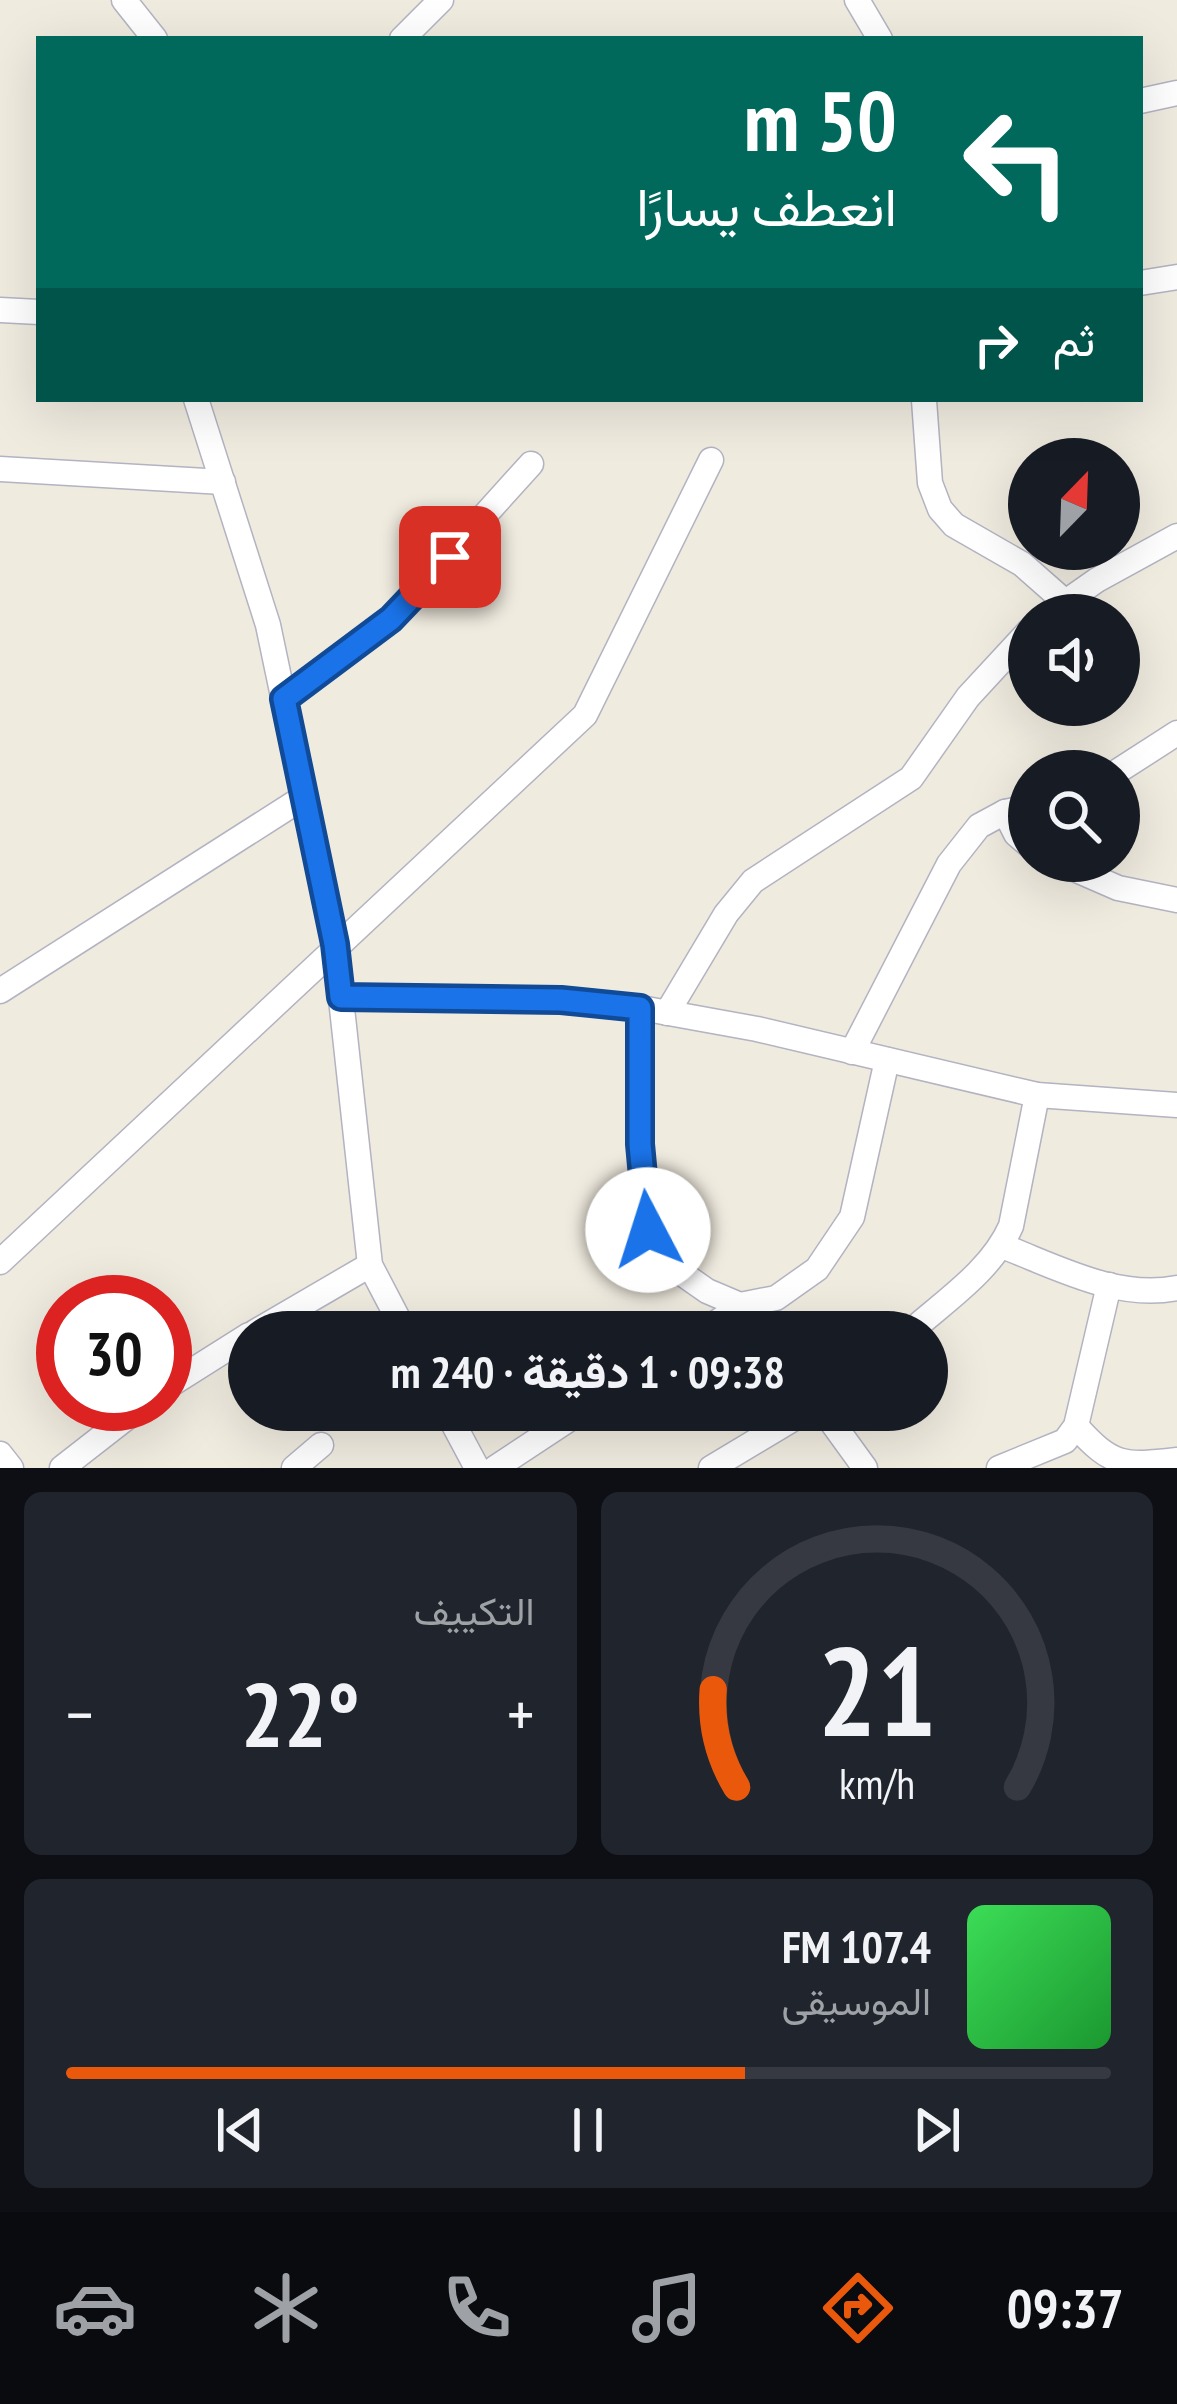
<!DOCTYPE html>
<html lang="ar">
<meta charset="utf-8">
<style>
:root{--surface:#171b24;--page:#20242c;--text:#f1f3f6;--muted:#9ea1a6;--line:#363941;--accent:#ea580c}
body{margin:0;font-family:"PT Sans Narrow",Vazirmatn,sans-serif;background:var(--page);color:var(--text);direction:rtl;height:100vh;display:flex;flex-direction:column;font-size:45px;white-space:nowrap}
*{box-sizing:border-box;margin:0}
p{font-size:39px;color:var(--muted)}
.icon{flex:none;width:66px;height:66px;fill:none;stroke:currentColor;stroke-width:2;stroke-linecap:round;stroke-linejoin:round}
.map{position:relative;height:1468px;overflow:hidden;direction:ltr}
.drawer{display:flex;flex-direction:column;gap:24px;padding:24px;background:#0d0f14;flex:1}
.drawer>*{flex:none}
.guide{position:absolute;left:36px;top:36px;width:1107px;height:366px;border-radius:0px;box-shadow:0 12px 48px #0002;direction:rtl;background:#00695c;color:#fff;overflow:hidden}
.needle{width:78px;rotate:23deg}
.fabs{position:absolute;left:1008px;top:438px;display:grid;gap:24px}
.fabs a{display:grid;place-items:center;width:132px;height:132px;border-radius:50%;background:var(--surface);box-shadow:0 12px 48px #0002;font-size:60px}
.speed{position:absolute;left:36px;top:1275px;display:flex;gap:24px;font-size:60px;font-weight:700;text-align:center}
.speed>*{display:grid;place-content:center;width:156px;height:156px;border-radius:50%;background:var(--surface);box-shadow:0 12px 48px #0002;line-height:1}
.speed .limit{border:18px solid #d22;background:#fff;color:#111}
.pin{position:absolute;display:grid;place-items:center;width:102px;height:102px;color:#fff;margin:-51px;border-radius:24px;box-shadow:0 6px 18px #0006}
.me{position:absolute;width:132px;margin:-66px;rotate:355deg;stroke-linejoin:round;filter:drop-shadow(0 0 9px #0008)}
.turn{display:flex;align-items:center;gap:42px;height:252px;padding:0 48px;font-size:54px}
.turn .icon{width:156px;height:156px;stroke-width:2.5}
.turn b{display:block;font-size:84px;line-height:102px}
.then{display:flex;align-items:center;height:114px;padding:0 48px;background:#0003;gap:24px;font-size:45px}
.big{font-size:90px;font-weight:800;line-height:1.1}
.drawer .tile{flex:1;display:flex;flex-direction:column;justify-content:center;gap:18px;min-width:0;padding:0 42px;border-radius:18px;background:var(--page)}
.drawer .dial{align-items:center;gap:0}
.dial svg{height:312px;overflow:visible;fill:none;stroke:var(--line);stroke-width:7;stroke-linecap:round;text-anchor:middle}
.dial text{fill:var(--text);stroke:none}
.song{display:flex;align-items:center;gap:36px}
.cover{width:144px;height:144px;border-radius:18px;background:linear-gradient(135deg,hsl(130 70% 55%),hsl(130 70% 35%))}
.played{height:12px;border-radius:6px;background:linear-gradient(90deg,var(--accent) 65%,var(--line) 65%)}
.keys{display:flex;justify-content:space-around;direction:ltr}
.heat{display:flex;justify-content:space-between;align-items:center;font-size:66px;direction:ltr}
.drawer .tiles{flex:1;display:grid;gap:24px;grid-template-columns:1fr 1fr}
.tile:last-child{grid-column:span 2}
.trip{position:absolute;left:228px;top:1311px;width:720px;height:120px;border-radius:60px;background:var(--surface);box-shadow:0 12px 48px #0002;font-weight:800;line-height:120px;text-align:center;direction:rtl}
.tabs{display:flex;height:192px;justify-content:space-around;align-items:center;background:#090b0e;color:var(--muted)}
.tabs .icon{width:84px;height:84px}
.tabs .current{color:var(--accent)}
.tabs b{font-size:54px;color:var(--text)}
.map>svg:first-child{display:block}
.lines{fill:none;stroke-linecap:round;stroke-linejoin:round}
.minor-casing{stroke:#b3b3c2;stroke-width:27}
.minor{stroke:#fff;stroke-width:24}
.route-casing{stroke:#114b97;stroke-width:30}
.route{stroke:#1a73e8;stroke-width:21}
</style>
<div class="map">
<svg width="1177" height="1468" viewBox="0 0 1177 1468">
<rect width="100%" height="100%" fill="#f0ebdf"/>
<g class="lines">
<defs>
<g id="minor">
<polyline points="124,0 155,39"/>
<polyline points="857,0 880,39"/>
<polyline points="402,39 441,0"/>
<polyline points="1140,101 1177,93"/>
<polyline points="1140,283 1177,277"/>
<polyline points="0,310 39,312"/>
<polyline points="196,399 268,625 335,944 370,1265 405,1332"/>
<polyline points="924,400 930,483 940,509 954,525 1022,564 1064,601"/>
<polyline points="0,469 223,482"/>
<polyline points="1047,615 1097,580 1177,536"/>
<polyline points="284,699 391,619 531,464"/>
<polyline points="1118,771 1177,733"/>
<polyline points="1005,812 1016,834 1029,845"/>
<polyline points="1056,861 1118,888 1177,900"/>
<polyline points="0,991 304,797"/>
<polyline points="341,997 561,1001 641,1008 757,1029 1037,1095 1177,1105"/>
<polyline points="641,1008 640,1144 648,1230 660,1258 707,1291 740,1305 776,1298 817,1269 852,1217 887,1060"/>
<polyline points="667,1013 726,914 753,881 911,778 968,697 1029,631"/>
<polyline points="852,1052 949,864 979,826 1005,812 1029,807"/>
<path d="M1002,1246C1057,1267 1117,1300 1177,1288"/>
<polyline points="0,1262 585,715 711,460"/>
<polyline points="255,1332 370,1265"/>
<polyline points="702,1332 743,1305"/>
<path d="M910,1332C946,1300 991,1271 1011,1226L1037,1095"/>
<polyline points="165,1388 249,1335"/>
<polyline points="446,1410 477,1468"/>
<polyline points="823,1410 865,1468"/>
<path d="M1076,1426C1112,1467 1125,1466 1177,1460"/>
<polyline points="0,1454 11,1468"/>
<polyline points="62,1468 144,1404"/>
<polyline points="294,1468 321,1445"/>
<polyline points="495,1468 583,1410"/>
<polyline points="711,1468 808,1410"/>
<polyline points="999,1468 1065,1441 1076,1426 1109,1285"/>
</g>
</defs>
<!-- minor casing -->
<use href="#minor" class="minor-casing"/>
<!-- minor -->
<use href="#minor" class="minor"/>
</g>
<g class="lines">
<defs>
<polyline id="route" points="450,557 391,619 284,699 335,944 341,997 561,1000 640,1008 640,1144 648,1230"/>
</defs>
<!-- route casing -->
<use href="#route" class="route-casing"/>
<!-- route -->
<use href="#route" class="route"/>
</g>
</svg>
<div class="fabs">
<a><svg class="needle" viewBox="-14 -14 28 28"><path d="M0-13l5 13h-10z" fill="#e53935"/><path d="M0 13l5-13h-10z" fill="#9ea1a6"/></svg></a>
<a><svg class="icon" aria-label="sound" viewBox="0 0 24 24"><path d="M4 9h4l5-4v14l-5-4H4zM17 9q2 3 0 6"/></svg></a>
<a><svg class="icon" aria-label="search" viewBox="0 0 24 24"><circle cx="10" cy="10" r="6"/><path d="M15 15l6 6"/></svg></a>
</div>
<div class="speed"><div class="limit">30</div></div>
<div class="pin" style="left:450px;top:557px;background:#d93025"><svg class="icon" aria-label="arrive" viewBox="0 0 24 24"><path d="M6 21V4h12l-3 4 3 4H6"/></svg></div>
<svg class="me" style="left:648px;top:1230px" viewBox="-20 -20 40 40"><circle r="19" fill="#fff"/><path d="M0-13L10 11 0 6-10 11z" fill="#1a73e8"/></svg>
<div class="trip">09:38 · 1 دقيقة · 240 m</div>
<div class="guide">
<div class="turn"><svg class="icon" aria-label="left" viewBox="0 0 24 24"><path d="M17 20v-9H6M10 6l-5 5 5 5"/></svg><div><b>50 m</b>انعطف يسارًا</div></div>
<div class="then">ثم<svg class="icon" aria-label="right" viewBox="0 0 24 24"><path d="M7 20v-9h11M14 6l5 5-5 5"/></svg></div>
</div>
</div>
<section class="drawer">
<div class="tiles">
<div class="tile dial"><svg viewBox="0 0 100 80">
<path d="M14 69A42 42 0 1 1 86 69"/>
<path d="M14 69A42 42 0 0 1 8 44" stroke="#ea580c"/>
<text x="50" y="56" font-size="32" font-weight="700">21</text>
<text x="50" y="72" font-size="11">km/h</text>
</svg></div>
<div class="tile"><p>التكييف</p>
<div class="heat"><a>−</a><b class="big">22°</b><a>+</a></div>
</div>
<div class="tile">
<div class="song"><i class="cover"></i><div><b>107.4 FM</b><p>الموسيقى</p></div></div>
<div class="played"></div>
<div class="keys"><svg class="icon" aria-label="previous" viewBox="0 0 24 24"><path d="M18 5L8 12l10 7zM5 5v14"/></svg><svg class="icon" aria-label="pause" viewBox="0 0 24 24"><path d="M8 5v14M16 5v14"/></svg><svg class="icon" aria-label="next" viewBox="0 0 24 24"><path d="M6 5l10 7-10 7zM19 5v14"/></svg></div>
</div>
</div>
</section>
<nav class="tabs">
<b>09:37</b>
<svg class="icon current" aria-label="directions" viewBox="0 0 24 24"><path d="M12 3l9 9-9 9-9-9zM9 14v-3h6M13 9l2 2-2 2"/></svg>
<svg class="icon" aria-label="music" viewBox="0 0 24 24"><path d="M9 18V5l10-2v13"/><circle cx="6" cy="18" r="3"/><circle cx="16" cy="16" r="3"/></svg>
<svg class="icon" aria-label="phone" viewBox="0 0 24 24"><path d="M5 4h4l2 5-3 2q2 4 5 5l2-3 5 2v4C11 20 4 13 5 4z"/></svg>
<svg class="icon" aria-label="climate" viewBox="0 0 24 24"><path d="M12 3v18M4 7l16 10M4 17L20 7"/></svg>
<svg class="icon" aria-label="car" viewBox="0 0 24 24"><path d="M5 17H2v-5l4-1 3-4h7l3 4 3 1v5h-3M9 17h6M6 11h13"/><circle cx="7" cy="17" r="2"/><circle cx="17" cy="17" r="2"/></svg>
</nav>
